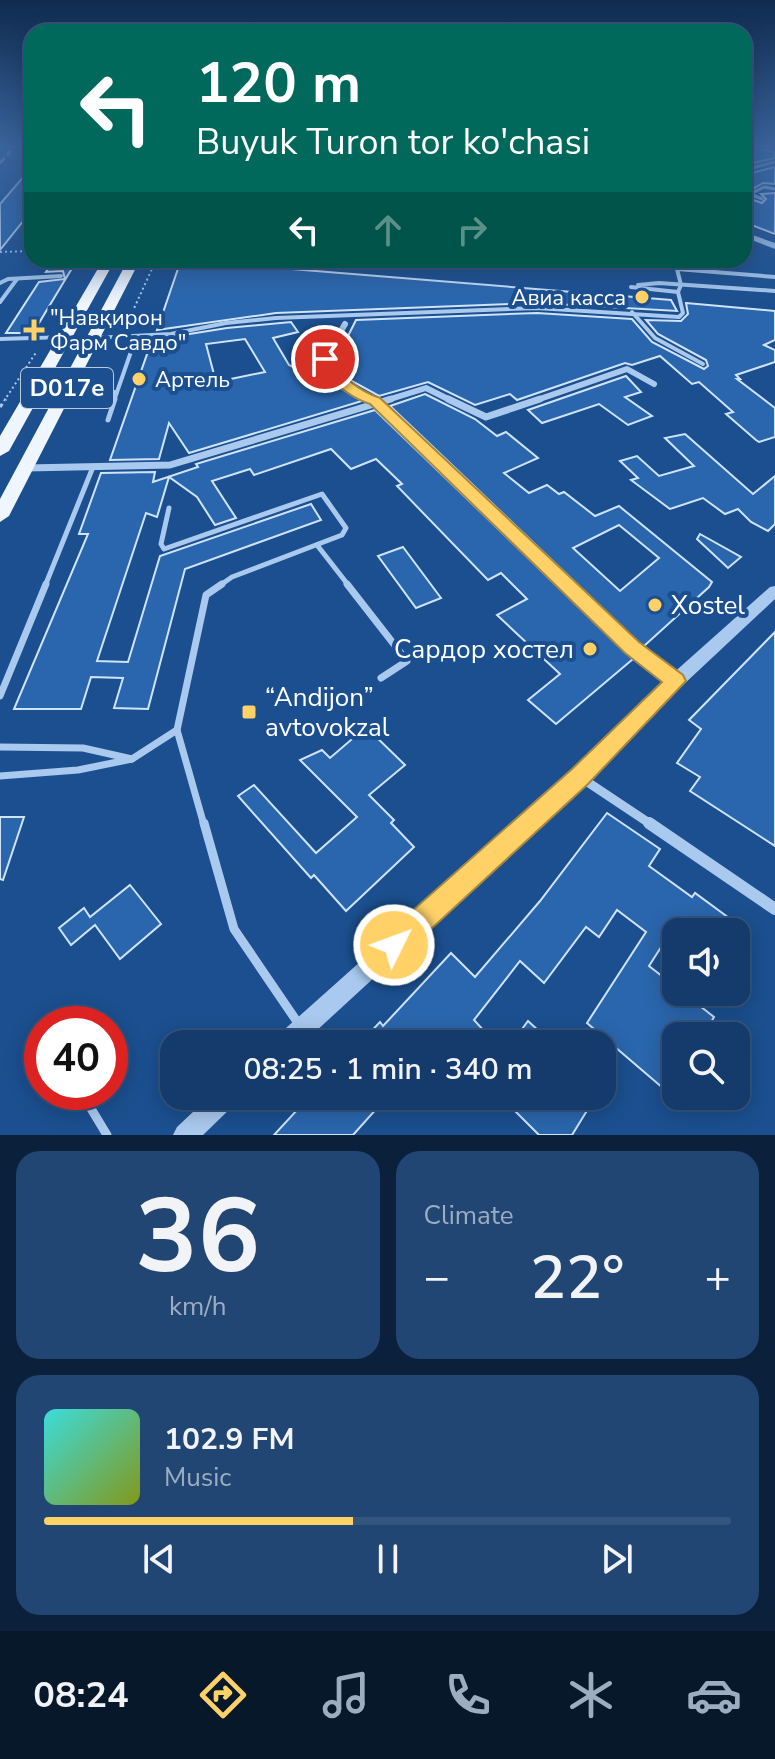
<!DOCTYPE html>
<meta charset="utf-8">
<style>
:root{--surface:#143b6b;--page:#214673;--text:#f1f3f6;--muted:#9dadc1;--line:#33557e;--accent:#ffd166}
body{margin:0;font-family:"Nunito Sans",sans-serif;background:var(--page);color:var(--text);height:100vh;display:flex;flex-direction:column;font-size:30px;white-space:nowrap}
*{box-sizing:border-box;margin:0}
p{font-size:26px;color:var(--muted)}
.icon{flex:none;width:44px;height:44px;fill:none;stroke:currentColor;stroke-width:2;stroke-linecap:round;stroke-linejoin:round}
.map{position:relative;height:1135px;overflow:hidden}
.details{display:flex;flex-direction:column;gap:16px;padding:16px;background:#0b203b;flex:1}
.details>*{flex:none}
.banner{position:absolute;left:24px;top:24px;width:728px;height:244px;border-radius:24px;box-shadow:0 4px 20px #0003,0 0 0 2px var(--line);background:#00695c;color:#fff;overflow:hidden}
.buttons{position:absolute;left:662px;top:918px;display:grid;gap:16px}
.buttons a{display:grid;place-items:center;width:88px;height:88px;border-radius:16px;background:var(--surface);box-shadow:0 4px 20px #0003,0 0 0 2px var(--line);font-size:40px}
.speed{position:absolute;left:24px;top:1006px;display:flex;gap:16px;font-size:40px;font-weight:700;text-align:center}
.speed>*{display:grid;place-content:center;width:104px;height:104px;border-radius:50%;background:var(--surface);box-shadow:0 4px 20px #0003,0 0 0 2px var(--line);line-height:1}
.speed .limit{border:12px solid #d22;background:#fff;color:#111}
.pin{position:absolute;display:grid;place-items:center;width:68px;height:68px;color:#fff;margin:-34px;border:4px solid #fff;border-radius:50%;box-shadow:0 2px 8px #0007}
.me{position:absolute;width:88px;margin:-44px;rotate:48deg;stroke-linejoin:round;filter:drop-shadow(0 0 6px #0008)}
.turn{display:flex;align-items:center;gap:28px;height:168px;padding:0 40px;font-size:36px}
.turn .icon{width:104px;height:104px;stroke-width:2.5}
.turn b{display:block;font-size:56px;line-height:68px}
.lanes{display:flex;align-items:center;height:76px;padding:0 40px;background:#0003;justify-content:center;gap:40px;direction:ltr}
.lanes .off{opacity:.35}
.big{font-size:60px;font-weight:600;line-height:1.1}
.details .card{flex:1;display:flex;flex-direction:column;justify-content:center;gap:12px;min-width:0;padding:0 28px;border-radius:24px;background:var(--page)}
.details .dial{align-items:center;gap:0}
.dial b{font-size:104px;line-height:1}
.song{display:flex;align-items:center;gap:24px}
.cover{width:96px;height:96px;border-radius:12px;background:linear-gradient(135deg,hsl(180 70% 55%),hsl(70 70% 35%))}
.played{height:8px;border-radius:4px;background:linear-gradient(90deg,var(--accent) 45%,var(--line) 45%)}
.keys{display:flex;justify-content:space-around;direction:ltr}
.heat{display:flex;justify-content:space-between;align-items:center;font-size:44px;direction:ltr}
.details .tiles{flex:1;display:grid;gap:16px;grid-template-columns:1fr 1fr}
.card:last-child{grid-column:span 2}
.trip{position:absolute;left:160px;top:1030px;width:456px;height:80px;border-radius:24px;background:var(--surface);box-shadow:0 4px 20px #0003,0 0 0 2px var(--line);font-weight:600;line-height:80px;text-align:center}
.tab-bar{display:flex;height:128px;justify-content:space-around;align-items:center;background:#08182b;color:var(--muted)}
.tab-bar .icon{width:56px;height:56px}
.tab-bar .on{color:var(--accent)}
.tab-bar b{font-size:36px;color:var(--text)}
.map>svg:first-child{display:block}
.building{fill:#2a66ad;stroke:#cfe3fa;stroke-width:2;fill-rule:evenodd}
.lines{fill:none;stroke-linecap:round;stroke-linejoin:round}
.path-far1{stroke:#a9c9ee;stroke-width:2;stroke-dasharray:2 3;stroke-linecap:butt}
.path{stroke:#a9c9ee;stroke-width:3;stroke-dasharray:4 5;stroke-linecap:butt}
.service-far4{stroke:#a9c9ee;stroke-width:3}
.service-far3{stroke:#a9c9ee;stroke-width:4}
.service-far2{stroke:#a9c9ee;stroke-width:5}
.service-far1{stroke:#a9c9ee;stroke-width:7}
.service{stroke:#a9c9ee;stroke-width:9}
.minor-far3{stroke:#a9c9ee;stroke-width:6}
.minor-far2{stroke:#a9c9ee;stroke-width:7}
.minor-far1{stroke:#a9c9ee;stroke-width:9}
.minor{stroke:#a9c9ee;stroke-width:12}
.tertiary{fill:#a9c9ee;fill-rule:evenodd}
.primary{fill:#f0f6ff;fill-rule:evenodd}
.rail{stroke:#fff;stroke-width:3;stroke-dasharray:7 3;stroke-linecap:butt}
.route{fill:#ffd166;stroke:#a68842;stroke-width:2}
.poi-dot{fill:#ffd166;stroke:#1b4f8f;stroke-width:3}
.labels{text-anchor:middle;stroke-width:8;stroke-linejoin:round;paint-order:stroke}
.far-poi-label{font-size:22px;fill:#fff;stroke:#1b4f8f;text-anchor:start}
.shield{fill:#1b4f8f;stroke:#bbcadd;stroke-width:2}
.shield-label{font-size:24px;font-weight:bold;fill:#fff}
.poi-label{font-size:26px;fill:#fff;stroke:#1b4f8f;text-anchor:start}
</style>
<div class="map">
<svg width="775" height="1135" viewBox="0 0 775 1135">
<rect width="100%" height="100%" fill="#1b4f8f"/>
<!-- building -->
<g class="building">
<polygon points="744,146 775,152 775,158 744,165"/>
<polygon points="32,167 32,210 0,250 0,204"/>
<polygon points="775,167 775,184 763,183 746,193 748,198 762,203 766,199 761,194 775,193 775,234 744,222 744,175"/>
<polygon points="54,260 77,260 33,333 6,333 39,282 65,279 63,271 46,272"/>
<polygon points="181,260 671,300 677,311 537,303 276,313 157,330"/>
<polygon points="686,303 775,311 775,340 764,345 775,350 775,362 736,375 740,379 737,379 775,408 775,437 759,442 756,440 726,414 733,412 699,382 692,384 660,356 632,365 625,363 517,400 510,394 475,405 428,382 379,396 350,380 335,362 356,320 537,313 632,319 652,342 704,369 708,366 706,360 658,334 646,320 681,321 688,314"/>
<path d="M291,322L298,332L273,338L289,365L295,368L313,363L317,368L323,366L342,389L362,401L189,453L169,423L159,459L110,460L152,340L227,328ZM245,339L265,372L216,382L206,344Z"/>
<polygon points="626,376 641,392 625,397 652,416 628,425 599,404 542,423 528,410"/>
<path d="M425,394L475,419L497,436L506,432L538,458L504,473L529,493L547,485L559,494L564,492L595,516L619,506L712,582L709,587L643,647L390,406ZM619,525L659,558L620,591L573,548Z"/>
<polygon points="375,410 633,659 556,724 528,700 560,674 497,615 527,599 501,573 488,580 397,486 402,484 376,459 351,469 331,449 254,475 250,469 212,481 236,518 215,525 197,497 169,477 157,517 146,513 97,661 128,662 160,556 311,504 321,520 185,569 148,709 114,708 123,678 91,677 81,709 14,709 88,534 79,534 101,473 155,472 153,482 198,467 196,464"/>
<polygon points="685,434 753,494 775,476 775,524 768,531 751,522 738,509 725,514 703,498 670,509 631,480 638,478 620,461 637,456 659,476 694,466 665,438"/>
<polygon points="700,534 741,557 728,568 697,539"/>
<polygon points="403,547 441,598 416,608 378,556"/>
<polygon points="775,632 775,846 690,791 700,777 677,763 701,729 689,720"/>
<polygon points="366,727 405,765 369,795 394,820 391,823 414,847 346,911 314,875 311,878 238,796 254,785 316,853 357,817 300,760 322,750 330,758"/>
<polygon points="607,813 660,849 649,866 692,897 695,893 748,932 676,932 676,950 665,941 649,966 676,987 676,992 682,992 714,1017 703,1036 676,1036 676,1085 671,1095 587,1023 646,932 617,910 599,937 586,927 544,983 520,961 474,1020 496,1044 448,1044 440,1035 432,1044 359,1044 380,1022 383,1026 451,953 475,977 540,901"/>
<polygon points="0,817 24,817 3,880 0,879"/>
<polygon points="130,885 161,924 120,959 95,925 71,945 59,928 84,908 90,917"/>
<polygon points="528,1021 553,1044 511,1044"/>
<polygon points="310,1096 388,1096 353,1135 274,1135"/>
<polygon points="500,1096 596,1096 572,1135 539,1135"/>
</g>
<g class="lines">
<!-- path-far1 -->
<g class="path-far1">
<polyline points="0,252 32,251"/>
<polyline points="126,326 156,260"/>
<polyline points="4,401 37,351"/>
</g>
<!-- path -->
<polyline class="path" points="0,407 6,399"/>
<!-- service-far4 -->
<g class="service-far4">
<polyline points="744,170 775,162"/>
<polyline points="762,199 750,194 764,187 775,189"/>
</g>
<!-- service-far3 -->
<g class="service-far3">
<polyline points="0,283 8,279 61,276"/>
<polyline points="638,285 659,283 775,291"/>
<polyline points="631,287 678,292 681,285 677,269 775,277"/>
<polyline points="0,302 17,279"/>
<polyline points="632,312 655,338 703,364"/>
<polyline points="94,338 171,334 226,323 276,318 537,308 679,317 683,313 678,292"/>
<polyline points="0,339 64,337"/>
<polyline points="117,392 134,343"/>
<polyline points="67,394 117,392 114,401"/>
</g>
<!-- service-far2 -->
<g class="service-far2">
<polyline points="108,420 115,399"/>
<polyline points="169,508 161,544 164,549 322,494 346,528 342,535 232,577 219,586"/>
<polyline points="317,545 349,586"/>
<polyline points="45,586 93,467"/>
</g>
<!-- service-far1 -->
<g class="service-far1">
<polyline points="347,584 407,661 381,678"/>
<polyline points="0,696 46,584"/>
<polyline points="177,730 206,595 222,584"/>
<polyline points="0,747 83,748 132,759 78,770 0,776"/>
<polyline points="132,759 177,730 204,825"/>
</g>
<!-- service -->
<g class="service">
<polyline points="204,823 234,929 300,1026"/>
<polyline points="81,1092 107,1135"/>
</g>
<!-- minor-far3 -->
<g class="minor-far3">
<polyline points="345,324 325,359 346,385 374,401"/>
<polyline points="384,401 426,388 452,401"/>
<polyline points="534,401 627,369 654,384"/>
</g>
<!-- minor-far2 -->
<g class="minor-far2">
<polyline points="368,399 375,401 567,586"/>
<polyline points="448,399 486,417 540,399"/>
<polyline points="27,468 170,465 391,399"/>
</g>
<!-- minor-far1 -->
<g class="minor-far1">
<polyline points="565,584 632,648 676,681"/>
<polyline points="580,777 652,825"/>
</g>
<!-- minor -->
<polyline class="minor" points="649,823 775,909"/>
<!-- tertiary -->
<g class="tertiary">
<polygon points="744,232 775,243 775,249 744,237"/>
<polygon points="775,586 775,599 682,686 586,783 302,1044 274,1044 277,1036 574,771 670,676 770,587"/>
<polygon points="210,1096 239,1096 235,1104 203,1135 173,1135 177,1127"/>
</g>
<!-- primary -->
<g class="primary">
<polygon points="103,260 115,260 9,451 0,456 0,436"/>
<polygon points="128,260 140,260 9,516 0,522 0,499"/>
</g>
<!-- rail -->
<polyline class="rail" points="0,163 15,146"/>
</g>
<!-- sky -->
<linearGradient id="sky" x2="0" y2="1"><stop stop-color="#0f2b4f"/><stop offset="0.48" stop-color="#39639b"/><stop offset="1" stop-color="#39639b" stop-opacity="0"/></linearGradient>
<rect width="775" height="305" fill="url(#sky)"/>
<!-- route -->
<path class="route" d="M325,355L330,356C341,376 359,391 380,398L639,642L683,675L686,681L588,784L404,954L394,958L385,954L381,945L385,935L572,769L662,682L625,653L370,404C349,397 327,380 318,359Z"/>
<!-- markers -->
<g class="poi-dot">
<circle cx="642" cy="297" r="8"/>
<path d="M30 318h8v8h8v8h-8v8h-8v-8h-8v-8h8z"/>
<circle cx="139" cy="379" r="8"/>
<circle cx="655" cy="605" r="8"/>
<circle cx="590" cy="649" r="8"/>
<rect x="241" y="704" width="16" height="16" rx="4"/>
</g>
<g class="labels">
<!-- far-poi labels -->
<g class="far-poi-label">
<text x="626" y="305" text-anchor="end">Авиа касса</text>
<text x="50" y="325">"Навқирон<tspan x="50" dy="25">Фарм Савдо"</tspan></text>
<text x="155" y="387">Артель</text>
</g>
<!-- shield labels -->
<rect class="shield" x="21" y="368" width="92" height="40" rx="6"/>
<g class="shield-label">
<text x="67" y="396">D017e</text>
</g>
<!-- poi labels -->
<g class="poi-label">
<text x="671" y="614">Xostel</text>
<text x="574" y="658" text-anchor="end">Сардор хостел</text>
<text x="265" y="706">“Andijon”<tspan x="265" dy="30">avtovokzal</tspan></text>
</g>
</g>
</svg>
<div class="buttons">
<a><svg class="icon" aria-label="sound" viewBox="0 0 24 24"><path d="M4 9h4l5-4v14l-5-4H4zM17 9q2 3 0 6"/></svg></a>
<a><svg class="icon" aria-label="search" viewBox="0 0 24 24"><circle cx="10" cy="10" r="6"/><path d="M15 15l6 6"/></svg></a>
</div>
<div class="speed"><div class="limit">40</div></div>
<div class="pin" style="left:325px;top:359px;background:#d93025"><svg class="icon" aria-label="arrive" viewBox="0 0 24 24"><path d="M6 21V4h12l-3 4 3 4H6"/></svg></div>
<svg class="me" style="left:394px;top:945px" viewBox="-20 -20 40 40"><circle r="17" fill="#ffd166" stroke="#fff" stroke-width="3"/><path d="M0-11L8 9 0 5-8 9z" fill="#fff"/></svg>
<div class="trip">08:25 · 1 min · 340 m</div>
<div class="banner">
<div class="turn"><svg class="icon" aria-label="left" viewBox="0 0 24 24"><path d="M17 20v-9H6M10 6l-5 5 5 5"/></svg><div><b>120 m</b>Buyuk Turon tor ko'chasi</div></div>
<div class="lanes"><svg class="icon" aria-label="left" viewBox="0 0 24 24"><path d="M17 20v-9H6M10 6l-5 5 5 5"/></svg><svg class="icon off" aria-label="ahead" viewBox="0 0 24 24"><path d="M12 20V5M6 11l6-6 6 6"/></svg><svg class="icon off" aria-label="right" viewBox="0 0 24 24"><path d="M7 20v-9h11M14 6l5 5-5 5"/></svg></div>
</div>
</div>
<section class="details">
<div class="tiles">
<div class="card dial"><b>36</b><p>km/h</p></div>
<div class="card"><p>Climate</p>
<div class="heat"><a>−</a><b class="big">22°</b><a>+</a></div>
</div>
<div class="card">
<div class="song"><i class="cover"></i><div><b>102.9 FM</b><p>Music</p></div></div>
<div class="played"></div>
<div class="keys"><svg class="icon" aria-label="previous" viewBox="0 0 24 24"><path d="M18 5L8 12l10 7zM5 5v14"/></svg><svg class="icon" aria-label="pause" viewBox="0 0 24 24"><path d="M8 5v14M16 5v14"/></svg><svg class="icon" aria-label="next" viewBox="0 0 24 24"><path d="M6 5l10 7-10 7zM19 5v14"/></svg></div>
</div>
</div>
</section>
<nav class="tab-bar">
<b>08:24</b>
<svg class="icon on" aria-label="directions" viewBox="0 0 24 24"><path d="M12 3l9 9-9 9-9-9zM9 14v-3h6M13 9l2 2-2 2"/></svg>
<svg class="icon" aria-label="music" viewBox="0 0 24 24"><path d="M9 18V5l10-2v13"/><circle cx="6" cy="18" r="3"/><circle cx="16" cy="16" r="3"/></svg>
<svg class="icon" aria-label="phone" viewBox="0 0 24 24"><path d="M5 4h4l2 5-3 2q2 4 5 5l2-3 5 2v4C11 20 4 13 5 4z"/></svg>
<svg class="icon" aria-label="climate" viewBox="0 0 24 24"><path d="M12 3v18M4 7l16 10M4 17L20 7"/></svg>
<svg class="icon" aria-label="car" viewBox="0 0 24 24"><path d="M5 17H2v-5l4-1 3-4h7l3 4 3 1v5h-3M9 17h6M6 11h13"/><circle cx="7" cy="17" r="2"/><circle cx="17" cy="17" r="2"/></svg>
</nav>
